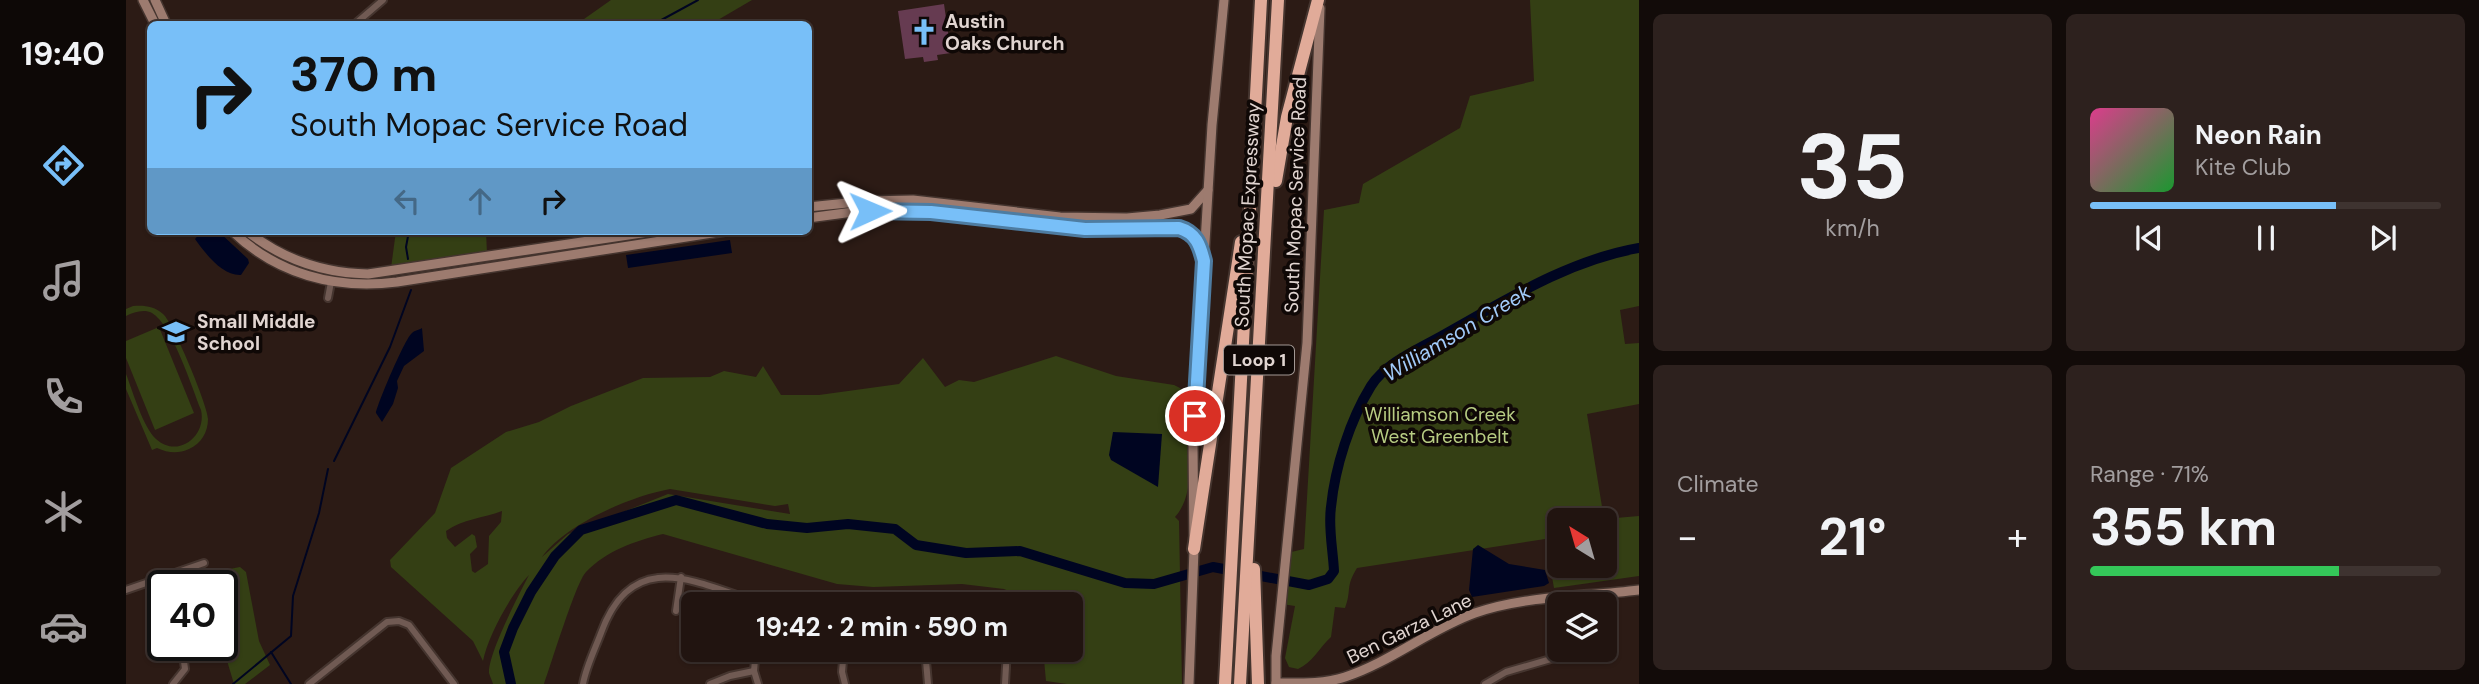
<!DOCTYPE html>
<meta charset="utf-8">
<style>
:root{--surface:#211410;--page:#2d211e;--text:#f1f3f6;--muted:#a29e9f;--line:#3e3330;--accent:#78bff8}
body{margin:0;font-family:"DM Sans",sans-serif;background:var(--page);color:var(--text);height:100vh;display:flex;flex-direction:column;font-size:26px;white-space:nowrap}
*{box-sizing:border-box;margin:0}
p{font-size:23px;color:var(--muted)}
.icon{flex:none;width:38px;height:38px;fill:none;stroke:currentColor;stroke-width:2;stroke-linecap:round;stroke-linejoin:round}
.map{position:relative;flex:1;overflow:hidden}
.details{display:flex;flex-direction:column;gap:14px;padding:14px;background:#120b09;width:840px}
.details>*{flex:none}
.top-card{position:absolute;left:21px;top:21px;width:665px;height:214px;border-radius:10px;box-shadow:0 2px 5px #0004,0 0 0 2px var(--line);background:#78bff8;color:#111;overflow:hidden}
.needle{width:46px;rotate:323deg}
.buttons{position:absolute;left:1421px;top:508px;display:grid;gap:14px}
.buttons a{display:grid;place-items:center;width:70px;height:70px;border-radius:10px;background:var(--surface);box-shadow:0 2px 5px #0004,0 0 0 2px var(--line);font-size:35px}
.speed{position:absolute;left:21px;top:570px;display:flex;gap:14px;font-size:35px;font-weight:700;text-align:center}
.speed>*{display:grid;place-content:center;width:91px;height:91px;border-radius:50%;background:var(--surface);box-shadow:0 2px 5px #0004,0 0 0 2px var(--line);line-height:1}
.speed .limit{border:4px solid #111;border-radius:10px;background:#fff;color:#111}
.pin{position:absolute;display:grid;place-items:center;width:60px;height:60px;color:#fff;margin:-30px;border:4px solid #fff;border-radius:50%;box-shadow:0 2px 7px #0007}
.me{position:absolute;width:77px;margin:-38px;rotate:89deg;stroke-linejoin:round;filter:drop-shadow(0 0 5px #0008)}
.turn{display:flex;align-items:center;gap:24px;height:147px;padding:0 28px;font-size:32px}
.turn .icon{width:91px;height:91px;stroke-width:2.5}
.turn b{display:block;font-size:49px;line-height:60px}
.lanes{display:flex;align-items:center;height:66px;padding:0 28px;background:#0003;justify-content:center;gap:35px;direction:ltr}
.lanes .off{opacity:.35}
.big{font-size:52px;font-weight:700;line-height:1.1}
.details .card{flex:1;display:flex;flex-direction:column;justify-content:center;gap:10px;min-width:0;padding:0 24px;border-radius:10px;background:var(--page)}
.details .dial{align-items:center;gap:0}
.dial b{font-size:91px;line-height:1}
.song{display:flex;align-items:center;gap:21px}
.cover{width:84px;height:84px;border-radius:10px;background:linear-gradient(135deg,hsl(330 70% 55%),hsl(130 70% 35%))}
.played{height:7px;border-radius:4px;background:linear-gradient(90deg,var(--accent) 70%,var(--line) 70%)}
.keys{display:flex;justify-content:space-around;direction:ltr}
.heat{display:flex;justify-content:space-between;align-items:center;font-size:38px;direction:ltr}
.charge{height:10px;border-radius:5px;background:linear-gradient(90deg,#34c759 71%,var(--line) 0)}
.details .tiles{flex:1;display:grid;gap:14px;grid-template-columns:repeat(2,1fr)}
.trip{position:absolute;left:555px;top:592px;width:402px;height:70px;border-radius:10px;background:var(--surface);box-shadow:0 2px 5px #0004,0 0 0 2px var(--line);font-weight:700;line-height:70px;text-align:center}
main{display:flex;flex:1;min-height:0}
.menu{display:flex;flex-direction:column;width:126px;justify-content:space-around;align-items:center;background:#0d0806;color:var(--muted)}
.menu .icon{width:49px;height:49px}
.menu .selected{color:var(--accent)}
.menu b{font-size:32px;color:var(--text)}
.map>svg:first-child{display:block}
.green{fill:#343f14;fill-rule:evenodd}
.water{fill:#000521}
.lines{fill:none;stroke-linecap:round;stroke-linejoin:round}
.stream{stroke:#000521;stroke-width:2}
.river{stroke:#000521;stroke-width:10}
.building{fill:#663b51}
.street-casing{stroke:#45352f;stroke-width:10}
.secondary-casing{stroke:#45352f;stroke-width:12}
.highway-casing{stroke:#45352f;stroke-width:16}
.street{stroke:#705a53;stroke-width:6}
.secondary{stroke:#9d7b6f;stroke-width:9}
.highway{stroke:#e1ab99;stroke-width:12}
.route-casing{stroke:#4e7ca1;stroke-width:18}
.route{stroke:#78bff8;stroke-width:12}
.labels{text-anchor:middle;stroke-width:7;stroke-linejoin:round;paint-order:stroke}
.shield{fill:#0f0806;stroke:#a29894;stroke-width:2}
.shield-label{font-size:18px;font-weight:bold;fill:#e1d5d1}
.poi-label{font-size:19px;font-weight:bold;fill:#e1d5d1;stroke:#0f0806;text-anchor:start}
.street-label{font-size:19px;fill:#e1d5d1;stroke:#0f0806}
.park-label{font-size:19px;fill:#b7cc83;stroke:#0f0806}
.water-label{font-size:21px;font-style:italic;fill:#a2cbfa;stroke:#0f0806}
</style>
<main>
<nav class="menu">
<b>19:40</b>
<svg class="icon selected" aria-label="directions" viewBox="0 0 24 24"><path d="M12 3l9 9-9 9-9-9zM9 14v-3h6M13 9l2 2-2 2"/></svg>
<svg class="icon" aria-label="music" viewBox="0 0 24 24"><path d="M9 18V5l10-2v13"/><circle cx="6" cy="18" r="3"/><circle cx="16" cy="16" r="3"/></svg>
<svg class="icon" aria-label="phone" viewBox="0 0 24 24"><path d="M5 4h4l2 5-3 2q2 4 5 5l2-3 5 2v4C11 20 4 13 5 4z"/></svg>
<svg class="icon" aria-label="climate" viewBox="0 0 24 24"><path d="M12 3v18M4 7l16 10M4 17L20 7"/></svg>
<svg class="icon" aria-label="car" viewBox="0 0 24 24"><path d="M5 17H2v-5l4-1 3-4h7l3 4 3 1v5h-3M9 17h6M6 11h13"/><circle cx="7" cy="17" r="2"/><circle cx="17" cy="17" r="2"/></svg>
</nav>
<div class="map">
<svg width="1513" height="684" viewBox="0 0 1513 684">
<rect width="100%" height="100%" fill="#2c1b15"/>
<!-- green -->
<g class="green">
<polygon points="485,0 626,0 585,24 451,24"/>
<path d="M1404,0H1513V306L1494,310L1499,344L1513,343V404L1461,414L1478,519L1513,516V576L1428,588L1419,539L1231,568C1219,587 1226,590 1219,608L1209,607L1205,637C1193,648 1186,663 1172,669L1163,667L1159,658L1169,606L1156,604L1161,553L1178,549L1198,210L1233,203L1237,184L1334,128L1344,96L1408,81ZM1433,520H1479V565H1433Z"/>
<polygon points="270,231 360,231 361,254 265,268"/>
<path d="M7,306C18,305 28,306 37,314C47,322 82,406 82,419C82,432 75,444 63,449C52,454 42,453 31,448L26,450L0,389V374C7,392 17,427 30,439C52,459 81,436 75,410C66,388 46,324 26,313C18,309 8,312 0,316V309Z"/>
<polygon points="33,327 68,413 29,430 0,358 0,341"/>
<path d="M930,356L990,376L1048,385L1054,388L1062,400C1057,436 1075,488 1049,517L1053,521L1056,684H941L920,681L917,649H945V604H911L878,589L836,584L747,587L711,584L537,534C509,541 480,551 460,572C450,582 425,665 418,684H367C366,680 364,677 363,673C362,654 393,594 403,575C385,594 362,636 357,661L347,641L265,567L264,560L309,513L325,468L380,432L413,422L445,406L517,378L584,377L598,371L630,377L637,366L655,395H693L773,384L797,358L819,387L833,380L848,382ZM544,489L649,506L662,504L664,514L542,494L442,534L416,557C440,524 505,496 544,489ZM376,511L375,522L363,536L362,564L349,573L346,571L344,554L351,547L349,536L346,534L329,547L321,538L320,531C337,519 357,518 376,511Z"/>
<polygon points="114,567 120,572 133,641 144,665 119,684 108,684 96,644 96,586 84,586 82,573"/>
</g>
<!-- water -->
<g class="water">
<path d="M76,231H92L122,259L123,263L115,275C96,276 79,253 69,239Z"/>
<polygon points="604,240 606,253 502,268 500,255"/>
<path d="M296,328L298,351L278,366L271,381L272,388L267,404L256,422L250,413C251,405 279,338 286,333C289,330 293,330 296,328Z"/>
<polygon points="987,432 1036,434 1032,487 985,460 983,455"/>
<polygon points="1352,545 1383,564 1419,570 1423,583 1418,586 1346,597 1343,590 1347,549"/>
</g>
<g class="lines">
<!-- stream -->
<g class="stream">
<polyline points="528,24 572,0"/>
<polyline points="282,259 280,247 283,231"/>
<polyline points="208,461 264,347 285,290"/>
<polyline points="145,652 165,684"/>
<polyline points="107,684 165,636 167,596 193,513 202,469"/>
</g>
<!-- river -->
<path class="river" d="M385,684L378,652L387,628L405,592L429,556L455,530L550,500L641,524L681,528L722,524L769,529L790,545L840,553L894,551L999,583L1028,584L1087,567L1183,585L1202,579L1208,571C1207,550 1202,527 1205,507C1209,467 1224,420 1245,386C1260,362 1295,348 1319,334C1380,300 1443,260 1513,248"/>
</g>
<!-- building -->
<polygon class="building" points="818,4 825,53 811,55 812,60 798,62 797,57 779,59 772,11"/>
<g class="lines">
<defs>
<g id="street">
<polyline points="229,24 257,0"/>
<polyline points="202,298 205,282"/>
<polyline points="38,576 42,586"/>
<polyline points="0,590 78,563"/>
<polyline points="550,611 555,577"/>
<polyline points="630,649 628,671 632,684"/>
<polyline points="718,649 716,672 719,684"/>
<polyline points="799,649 802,684"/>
<polyline points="47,684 59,669 56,646"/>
<polyline points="183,684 261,622 273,621 283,625 328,684"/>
<path d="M457,684C460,667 469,649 475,633C507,545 571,583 637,604"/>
<polyline points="584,684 604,676 628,671"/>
<polyline points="879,684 881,649"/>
<polyline points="1359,684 1380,672 1459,649"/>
</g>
<g id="secondary">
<polyline points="17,0 29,24"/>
<polyline points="29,0 40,24"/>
<polyline points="682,207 741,201 787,200 934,217 1001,218 1034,215 1065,209 1082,190"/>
<polyline points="682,218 727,212 789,211 959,229 1053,228 1069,237 1077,256"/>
<path d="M106,231C151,274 209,290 271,282L599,231"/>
<path d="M121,231C157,260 196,273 242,274L529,231"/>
<path d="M1150,683C1173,683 1198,684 1219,677C1265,662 1304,629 1349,613C1401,595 1459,597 1513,590"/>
<polyline points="1063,684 1068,549 1067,444 1086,125 1098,0"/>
<polyline points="1150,684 1150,656 1181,343 1194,8"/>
</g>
<g id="highway">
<polyline points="1150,181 1161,117 1192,0"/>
<polyline points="1068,549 1115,242"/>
<polyline points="1128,569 1132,684"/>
<polyline points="1099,684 1135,0"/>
<polyline points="1114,684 1152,0"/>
</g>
</defs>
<!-- street casing -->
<use href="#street" class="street-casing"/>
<!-- secondary casing -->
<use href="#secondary" class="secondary-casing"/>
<!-- highway casing -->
<use href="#highway" class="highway-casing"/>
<!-- street -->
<use href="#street" class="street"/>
<!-- secondary -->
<use href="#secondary" class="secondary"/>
<!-- highway -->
<use href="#highway" class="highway"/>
</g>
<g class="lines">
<defs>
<path id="route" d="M744,211L805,212L959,229L1053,228C1070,233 1074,245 1078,261L1069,416"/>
</defs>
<!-- route casing -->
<use href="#route" class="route-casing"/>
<!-- route -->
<use href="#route" class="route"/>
</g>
<!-- icons -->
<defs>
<symbol id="church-bare" viewBox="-9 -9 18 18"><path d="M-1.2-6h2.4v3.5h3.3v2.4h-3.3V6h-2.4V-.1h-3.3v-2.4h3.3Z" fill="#78bff8" stroke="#0f0806" stroke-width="2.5" paint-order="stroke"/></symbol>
<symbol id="school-bare" viewBox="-9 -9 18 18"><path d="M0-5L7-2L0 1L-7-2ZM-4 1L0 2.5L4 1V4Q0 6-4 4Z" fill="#78bff8" stroke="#0f0806" stroke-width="2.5" paint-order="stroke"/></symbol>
</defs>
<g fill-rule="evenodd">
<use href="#church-bare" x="779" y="13" width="38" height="38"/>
<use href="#school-bare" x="31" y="313" width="38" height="38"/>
</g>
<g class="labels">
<!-- shield labels -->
<rect class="shield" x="1098" y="345.5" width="70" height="29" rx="5"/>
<g class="shield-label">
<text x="1133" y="366">Loop 1</text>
</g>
<!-- poi labels -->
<g class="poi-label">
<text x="819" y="28">Austin<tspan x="819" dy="22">Oaks Church</tspan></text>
<text x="71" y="328">Small Middle<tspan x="71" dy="22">School</tspan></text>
</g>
<!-- street labels -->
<g class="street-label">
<text transform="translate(1169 195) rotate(-88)" y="7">South Mopac Service Road</text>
<text transform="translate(1121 215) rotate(-87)" y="7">South Mopac Expressway</text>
<text transform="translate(1283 628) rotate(-26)" y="7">Ben Garza Lane</text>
</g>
<!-- park labels -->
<g class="park-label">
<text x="1314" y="421">Williamson Creek<tspan x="1314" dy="22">West Greenbelt</tspan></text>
</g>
<!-- water labels -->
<g class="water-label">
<text transform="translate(1331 333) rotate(-31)" y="7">Williamson Creek</text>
</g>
</g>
</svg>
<div class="buttons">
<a><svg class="needle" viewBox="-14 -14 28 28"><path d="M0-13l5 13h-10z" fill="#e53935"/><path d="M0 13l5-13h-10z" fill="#a29e9f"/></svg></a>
<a><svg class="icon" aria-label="layers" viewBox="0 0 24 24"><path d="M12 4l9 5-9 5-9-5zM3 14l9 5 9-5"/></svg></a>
</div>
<div class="speed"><div class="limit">40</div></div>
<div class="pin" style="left:1069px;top:416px;background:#d93025"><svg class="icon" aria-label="arrive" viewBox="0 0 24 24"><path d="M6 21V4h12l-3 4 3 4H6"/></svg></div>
<svg class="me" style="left:744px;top:211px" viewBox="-20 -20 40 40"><path d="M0-17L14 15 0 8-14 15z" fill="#78bff8" stroke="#fff" stroke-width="4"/></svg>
<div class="trip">19:42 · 2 min · 590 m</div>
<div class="top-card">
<div class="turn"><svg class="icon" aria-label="right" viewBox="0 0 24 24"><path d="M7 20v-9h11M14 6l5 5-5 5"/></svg><div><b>370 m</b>South Mopac Service Road</div></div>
<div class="lanes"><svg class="icon off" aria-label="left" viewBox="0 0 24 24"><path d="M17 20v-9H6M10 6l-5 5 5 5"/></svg><svg class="icon off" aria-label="ahead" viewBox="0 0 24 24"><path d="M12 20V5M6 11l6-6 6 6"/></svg><svg class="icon" aria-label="right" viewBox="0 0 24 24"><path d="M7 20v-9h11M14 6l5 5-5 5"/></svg></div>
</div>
</div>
<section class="details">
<div class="tiles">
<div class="card dial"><b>35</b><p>km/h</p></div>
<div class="card">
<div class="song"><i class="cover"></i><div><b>Neon Rain</b><p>Kite Club</p></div></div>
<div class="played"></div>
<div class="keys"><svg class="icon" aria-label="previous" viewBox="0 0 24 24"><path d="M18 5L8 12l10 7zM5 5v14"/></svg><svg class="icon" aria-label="pause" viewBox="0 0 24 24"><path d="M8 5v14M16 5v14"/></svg><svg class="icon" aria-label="next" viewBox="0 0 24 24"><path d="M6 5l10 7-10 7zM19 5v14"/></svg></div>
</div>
<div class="card"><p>Climate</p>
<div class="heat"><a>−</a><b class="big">21°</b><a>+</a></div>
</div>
<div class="card"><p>Range · 71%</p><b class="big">355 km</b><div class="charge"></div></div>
</div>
</section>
</main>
